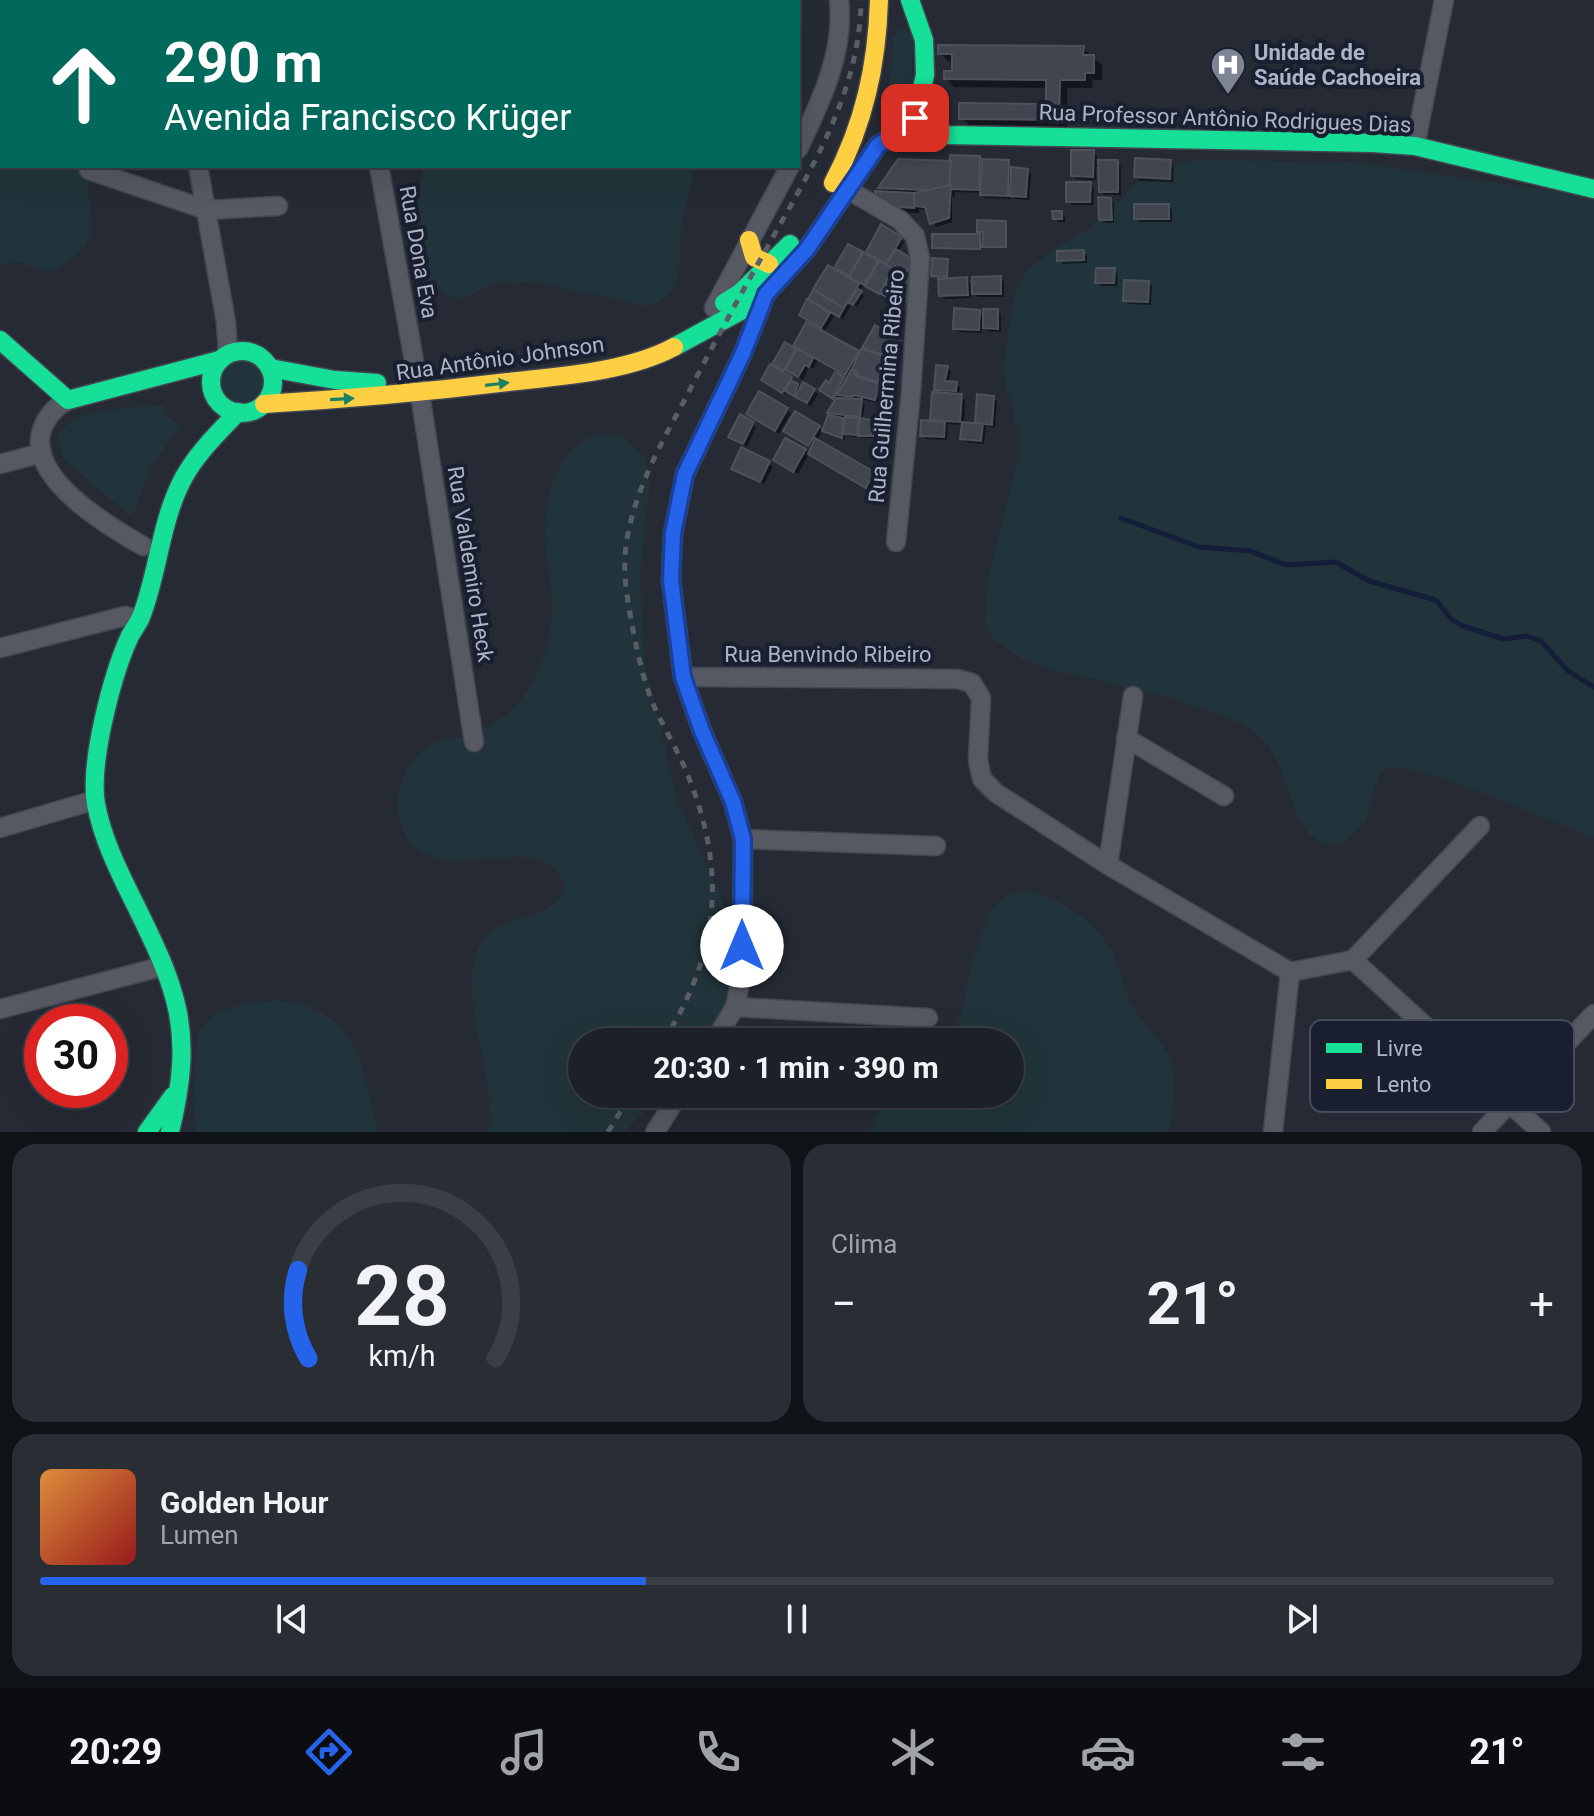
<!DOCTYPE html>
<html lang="pt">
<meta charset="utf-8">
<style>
:root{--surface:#1c2028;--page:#292d34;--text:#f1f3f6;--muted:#a0a3a8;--line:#3a3e45;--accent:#2563eb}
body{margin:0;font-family:Roboto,sans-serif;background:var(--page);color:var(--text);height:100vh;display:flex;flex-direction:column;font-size:30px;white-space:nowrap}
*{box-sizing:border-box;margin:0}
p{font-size:26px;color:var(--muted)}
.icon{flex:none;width:44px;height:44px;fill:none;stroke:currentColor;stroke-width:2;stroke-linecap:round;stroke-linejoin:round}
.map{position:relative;height:1132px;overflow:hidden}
.sheet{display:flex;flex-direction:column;gap:12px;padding:12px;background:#0f1216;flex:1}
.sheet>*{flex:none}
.top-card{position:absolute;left:0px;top:0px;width:800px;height:168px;box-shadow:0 8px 32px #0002,0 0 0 2px var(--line);background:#00695c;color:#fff;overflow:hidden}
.speed{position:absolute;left:24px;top:1004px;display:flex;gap:16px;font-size:40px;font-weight:700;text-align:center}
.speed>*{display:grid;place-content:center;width:104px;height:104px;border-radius:50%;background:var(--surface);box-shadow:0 8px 32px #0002,0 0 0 2px var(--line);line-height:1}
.speed .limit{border:12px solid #d22;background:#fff;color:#111}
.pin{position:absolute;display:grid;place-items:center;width:68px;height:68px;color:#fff;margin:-34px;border-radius:16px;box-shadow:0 4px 12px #0006}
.me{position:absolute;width:88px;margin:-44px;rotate:0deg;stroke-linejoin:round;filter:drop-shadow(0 0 6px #0008)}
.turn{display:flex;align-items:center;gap:28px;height:168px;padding:0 32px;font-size:36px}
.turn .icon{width:104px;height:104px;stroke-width:2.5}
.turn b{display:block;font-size:56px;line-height:68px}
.big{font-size:60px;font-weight:700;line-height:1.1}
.sheet .widget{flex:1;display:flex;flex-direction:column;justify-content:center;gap:12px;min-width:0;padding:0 28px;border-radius:24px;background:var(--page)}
.sheet .dial{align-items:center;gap:0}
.dial svg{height:208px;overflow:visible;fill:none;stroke:var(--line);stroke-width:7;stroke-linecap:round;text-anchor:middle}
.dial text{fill:var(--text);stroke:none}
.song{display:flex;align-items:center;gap:24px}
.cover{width:96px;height:96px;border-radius:12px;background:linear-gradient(135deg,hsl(30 70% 55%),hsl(0 70% 35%))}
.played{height:8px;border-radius:4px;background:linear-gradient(90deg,var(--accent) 40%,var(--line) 40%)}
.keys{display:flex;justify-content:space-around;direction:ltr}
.heat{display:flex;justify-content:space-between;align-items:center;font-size:44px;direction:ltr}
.sheet .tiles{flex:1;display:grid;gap:12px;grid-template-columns:1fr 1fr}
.widget:last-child{grid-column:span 2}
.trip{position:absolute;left:568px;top:1028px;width:456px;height:80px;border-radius:40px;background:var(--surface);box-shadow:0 8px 32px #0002,0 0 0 2px var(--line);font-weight:700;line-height:80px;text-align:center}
.menu{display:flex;height:128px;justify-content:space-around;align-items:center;background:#0b0d10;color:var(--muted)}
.menu .icon{width:56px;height:56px}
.menu .current{color:var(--accent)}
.menu b{font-size:36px;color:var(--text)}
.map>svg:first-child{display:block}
.green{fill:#22343b}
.shadow{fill:#0007;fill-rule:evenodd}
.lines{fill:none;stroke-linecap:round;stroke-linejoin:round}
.stream{stroke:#141e39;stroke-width:5}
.building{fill:#40454f;stroke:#4d515d;stroke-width:2}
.street-casing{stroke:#424751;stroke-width:21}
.fast-casing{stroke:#424751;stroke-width:21}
.slow-casing{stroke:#424751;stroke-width:21}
.street{stroke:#565862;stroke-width:18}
.fast{stroke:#16e098;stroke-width:18}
.slow{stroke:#ffcf43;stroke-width:18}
.rail{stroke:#595d66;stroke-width:5;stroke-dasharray:8 8;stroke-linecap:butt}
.oneway{fill:#188064}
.route-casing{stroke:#184099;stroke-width:20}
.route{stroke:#2563eb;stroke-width:14}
.labels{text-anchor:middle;stroke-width:8;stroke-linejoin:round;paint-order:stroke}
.poi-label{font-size:22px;font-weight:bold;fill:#aeb4c7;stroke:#191f2f;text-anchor:start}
.street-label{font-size:22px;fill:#aeb4c7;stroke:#191f2f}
.key{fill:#191f2f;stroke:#464c5d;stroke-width:2}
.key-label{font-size:22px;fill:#aeb4c7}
</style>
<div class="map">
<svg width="1594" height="1132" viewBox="0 0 1594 1132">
<rect width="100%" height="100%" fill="#252a35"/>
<!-- green -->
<g class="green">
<path d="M0,0H156L2,2V166H88C84,221 113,240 50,272L17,262L0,265Z"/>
<polygon points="595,0 798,0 798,13 798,2 594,2"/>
<polygon points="906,30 913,37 911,106 905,114 891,112 888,104 893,38 898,31"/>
<path d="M1199,160L1351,162L1594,197V838C1563,826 1407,756 1386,769C1371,778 1374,806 1366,820C1362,828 1351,836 1345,842L1326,844L1308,834L1296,813L1280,767L1268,745L1249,728L1232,719L1168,697L1050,669L1024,660L993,639L985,621L987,582L1021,445L1003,373L1013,298L1025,272L1054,249L1089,229L1141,180L1161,167Z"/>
<path d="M424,166H695C691,187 684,207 681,228C678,248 684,271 672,289C667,299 657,302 647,306L534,282L497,283L460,299L448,296L427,281L419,269L416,202Z"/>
<circle cx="242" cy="381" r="21"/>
<path d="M164,405L163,413L181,426L152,465L133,515H129L66,461C29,408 136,408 164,405Z"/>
<path d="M601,433L623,437L645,457L650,481L640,574L644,659L678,802L725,906L734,950L733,978L727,1008L711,1042H582V1094H663L624,1132H488C490,1115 490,1099 487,1082C482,1043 454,963 490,932C503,921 520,920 536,914C545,910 554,903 562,897L564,882C560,876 554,867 548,864C508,840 428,889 403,829C390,799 403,761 431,745C443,738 459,739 472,735C497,726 522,703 534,680C544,660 550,638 552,616C554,592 547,567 545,543C543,511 551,471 574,447C580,441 593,437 601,433Z"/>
<path d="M1030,891C1063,900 1094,920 1112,951C1121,969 1123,992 1134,1009C1145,1027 1166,1043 1172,1065C1178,1086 1172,1111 1169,1132H870L879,1112L896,1094H1010V1042H951C967,1011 975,911 1005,897C1012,893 1022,893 1030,891Z"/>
<path d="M276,1000C359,1009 362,1063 378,1132H196L193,1100L197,1038C207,1007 248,1002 276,1000Z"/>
</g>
<!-- shadow -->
<g class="shadow">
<polygon points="1083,48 1102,65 1102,80 1093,80 1092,88 1067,88 1067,127 970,126 961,118 1048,106 1048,88 954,87 946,78 954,73 954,62 949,62 940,53"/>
<polygon points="1093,152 1097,156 1096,162 1117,162 1121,166 1121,195 1104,195 1101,191 1100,167 1096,167 1096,180 1076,179 1072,175"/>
<polygon points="979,158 982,161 1008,162 1012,169 1027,171 1031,174 1029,200 1015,199 1011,195 1011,199 986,198 982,193 955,192 955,197 952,197 952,222 936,227 928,210 919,209 919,213 889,212 886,194 881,188 952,163"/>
<polygon points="1170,162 1174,166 1173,182 1140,181 1136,177"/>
<polygon points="1090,184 1094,188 1093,205 1072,205 1068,201"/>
<polygon points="1110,200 1114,203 1114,223 1105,223 1101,219"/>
<polygon points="1169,206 1172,210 1172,222 1140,222 1136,218"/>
<polygon points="1061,213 1065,217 1065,222 1058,222 1055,219"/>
<polygon points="1005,223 1006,248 986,247 981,243 981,249 934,247 980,236 984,241 984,233 979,231"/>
<path d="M882,227L904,242L898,252L917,265L908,280L913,285L910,304L897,302L864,285L860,291L864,296L857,307L852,304L843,319L835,314L826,330L805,318L801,314L828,268L835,272L849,246L866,256ZM893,266L909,275L908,276L889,271Z"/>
<polygon points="1083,252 1087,256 1087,263 1063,264 1059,260"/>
<polygon points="1114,270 1118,274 1117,286 1101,286 1097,282"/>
<polygon points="1000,278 1004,282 1004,297 978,297 974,294"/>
<polygon points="966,279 970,283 971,298 945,299 941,296"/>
<polygon points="1148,283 1152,286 1151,305 1129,304 1125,300"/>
<polygon points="997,311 1001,315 1001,332 988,331 983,326 982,333 959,332 955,328 979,312 985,317"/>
<path d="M807,324L861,356L876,328L903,346L900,361L889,358L879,403L860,399L865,405L862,421L887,423L891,427L890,440L845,436V440L825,430L835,419L829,413L837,401L825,394L830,385L843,379L846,383L849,378L818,360L813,369L809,367L803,380L788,371L786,376L801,390L804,385L818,394L811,406L788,393L787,395L763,380L785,344L793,349ZM854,369L859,373L857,380L851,374Z"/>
<polygon points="948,368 951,371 948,383 956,384 960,388 959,396 965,400 964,424 977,425 979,396 993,398 997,401 995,428 986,426 984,444 966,442 962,438 964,425 948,424 947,440 926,439 922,435 932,423 934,394 942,395 936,389"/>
<polygon points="787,410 791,413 779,434 748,414"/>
<polygon points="752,423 756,427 747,447 730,437"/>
<polygon points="819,428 822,431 817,441 876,478 870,491 814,458 810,454 813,449 790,435"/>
<polygon points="742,449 773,467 764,484 733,469"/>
<polygon points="805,450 809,454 798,474 775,460"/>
</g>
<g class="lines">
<!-- stream -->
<polyline class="stream" points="1121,518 1199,547 1250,551 1286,565 1336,562 1369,581 1436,600 1452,620 1463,626 1503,639 1527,636 1541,641 1568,671 1594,687"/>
</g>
<!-- building -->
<g class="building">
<polygon points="938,45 1084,46 1083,55 1094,55 1094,73 1085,73 1085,80 1060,80 1059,120 959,119 959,103 1046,104 1046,80 944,79 944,71 952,71 952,54 938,54"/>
<polygon points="1071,150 1094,150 1093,177 1071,176"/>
<polygon points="950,155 980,156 979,190 949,189"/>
<polygon points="1135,158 1171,160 1170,179 1134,177"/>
<polygon points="898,159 951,161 949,191 878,188"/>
<polygon points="982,159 1009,160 1008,196 980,195"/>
<polygon points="1098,160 1118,160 1118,192 1099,192"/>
<polygon points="1011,167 1028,169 1026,197 1010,196"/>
<polygon points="1066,182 1091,182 1090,202 1066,202"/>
<polygon points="951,185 949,218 930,224 925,207 914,206 914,193"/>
<polygon points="875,191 914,193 914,208 881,206"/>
<polygon points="1098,197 1111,198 1112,220 1099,220"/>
<rect x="1134" y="204" width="35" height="15"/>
<polygon points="1052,211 1062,211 1062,219 1053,219"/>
<polygon points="977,220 1006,221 1006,247 982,247 983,232 977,232"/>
<polygon points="881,224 902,237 886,264 866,252"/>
<polygon points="932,234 980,234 980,249 932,248"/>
<polygon points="848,244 863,252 849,276 834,268"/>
<polygon points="896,249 914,260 905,275 886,265"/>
<polygon points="1084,250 1084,260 1057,261 1057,251"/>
<polygon points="863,252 878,261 864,285 849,277"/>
<polygon points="932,258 948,259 947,277 931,276"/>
<polygon points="879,261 893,269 879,294 865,286"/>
<polygon points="828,265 859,284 844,308 813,289"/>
<polygon points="1096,268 1115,268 1114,283 1095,283"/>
<polygon points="893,270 910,279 907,302 892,299 881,294"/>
<polygon points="1001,276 1001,294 972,294 972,277"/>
<polygon points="967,277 968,295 939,296 938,279"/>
<polygon points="1124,280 1149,281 1148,302 1123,301"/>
<polygon points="857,288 862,291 853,305 849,303"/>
<polygon points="813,290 844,308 839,317 808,299"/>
<polygon points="807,299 830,313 821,328 799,315"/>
<polygon points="954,308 980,310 979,330 953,329"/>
<polygon points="983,309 998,309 998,329 983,328"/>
<polygon points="806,322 859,351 845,375 793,346"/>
<polygon points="875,325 900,340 897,359 862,348"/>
<polygon points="785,342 796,349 783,371 772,364"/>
<polygon points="797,349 813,358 809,367 805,365 798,377 785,370"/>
<polygon points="861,349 885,356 878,382 856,375 858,371 852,369"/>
<polygon points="770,364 792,377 782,393 761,380"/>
<polygon points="936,365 948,366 945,381 957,382 956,391 934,390"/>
<polygon points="851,370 855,372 855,376 880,384 875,400 854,395 852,397 837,395"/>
<polygon points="835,372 844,377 833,399 819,390 826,380 829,383"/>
<polygon points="791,380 798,384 794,396 785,391"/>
<polygon points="803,382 815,389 807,403 795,397"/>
<polygon points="759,391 788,408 775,431 746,414"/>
<polygon points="932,392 962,394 960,422 930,420"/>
<polygon points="977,394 994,396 992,425 975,423"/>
<polygon points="836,398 862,399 860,417 827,413"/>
<polygon points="795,411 820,426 808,446 783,431"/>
<polygon points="740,414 754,422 743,444 728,437"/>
<polygon points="828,415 843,418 842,438 822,431"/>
<polygon points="845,417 858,418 857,435 843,434"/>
<polygon points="860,418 872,420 871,436 858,436"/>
<polygon points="873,419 888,421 887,437 872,436"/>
<polygon points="921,420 945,422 944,437 920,436"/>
<polygon points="962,422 983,424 981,441 960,439"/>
<polygon points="785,438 806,449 793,472 773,460"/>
<polygon points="815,438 874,472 866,488 808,454"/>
<polygon points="741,447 770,461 760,482 731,469"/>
</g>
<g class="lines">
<defs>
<g id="street">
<polyline points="166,0 167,2"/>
<polyline points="350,0 350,2"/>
<polyline points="1415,146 1444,0"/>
<path d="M798,149C820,103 845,53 839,0"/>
<polyline points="198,166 226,322 228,354"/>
<polyline points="379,166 420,394 474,742"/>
<polyline points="89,170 207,210 278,206"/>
<polyline points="838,184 900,220 915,236 920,258 911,392 896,542"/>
<polyline points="714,308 790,166"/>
<path d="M68,400C55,407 45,418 41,433C30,480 108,526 143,546"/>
<polyline points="0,464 42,453"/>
<polyline points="0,648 125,616 140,620"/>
<polyline points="683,677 957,679 972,683 981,698 978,760 982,779 996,793 1108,865 1290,972 1353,960 1541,1132"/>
<polyline points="1126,738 1224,796"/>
<polyline points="0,828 95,800"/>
<polyline points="743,839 936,846"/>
<polyline points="1108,865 1133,696"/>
<polyline points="1353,960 1480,826"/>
<polyline points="735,1007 928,1018"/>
<polyline points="0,1009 164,966"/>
<polyline points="714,1042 735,1007 742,973 743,839 733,802 702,731 683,677 671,580 673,533 685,474 743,353 766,294"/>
<polyline points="655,1132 679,1094"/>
<polyline points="1273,1132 1290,972"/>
<polyline points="1482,1132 1594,1014"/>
</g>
<g id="fast">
<polyline points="891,131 945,135 1373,143 1415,146 1594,189"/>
<polyline points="724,303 740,293 790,244"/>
<polyline points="0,340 68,400 220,360"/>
<polyline points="674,347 746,308 766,294 807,249 878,145 906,128 915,118 925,75 924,40 910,0"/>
<circle cx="242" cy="382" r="31"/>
<polyline points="270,368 335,380 377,383"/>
<polyline points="147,1132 173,1096"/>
<path d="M170,1132C195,1030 178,991 133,900C118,870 102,837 96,804C89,763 112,676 129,638C133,630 138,624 141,617C159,571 160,521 184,477C198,452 218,433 238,412"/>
</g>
<g id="slow">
<path d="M833,183C864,124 877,66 879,0"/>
<polyline points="749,240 754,257 769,264"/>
<path d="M264,404C346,399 426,392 508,382C561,376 627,372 674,347"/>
</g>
</defs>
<!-- street casing -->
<use href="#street" class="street-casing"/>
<!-- fast casing -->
<use href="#fast" class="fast-casing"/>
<!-- slow casing -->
<use href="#slow" class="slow-casing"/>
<!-- street -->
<use href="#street" class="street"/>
<!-- fast -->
<use href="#fast" class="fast"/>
<!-- slow -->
<use href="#slow" class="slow"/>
<!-- rail -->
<g class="rail">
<path d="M663,1042C722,949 727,866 684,766C675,746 663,726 654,706C644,683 638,655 633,630C628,603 622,574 626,546C633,494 659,447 684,401C711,349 739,297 768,246C811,169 860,92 861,0"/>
<polyline points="608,1132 631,1094"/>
</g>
</g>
<!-- one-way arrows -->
<defs><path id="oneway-solid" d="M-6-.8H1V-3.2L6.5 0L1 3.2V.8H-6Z" transform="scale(2)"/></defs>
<g class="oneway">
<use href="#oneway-solid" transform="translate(497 384) rotate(-7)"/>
<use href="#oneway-solid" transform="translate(342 399) rotate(-3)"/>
</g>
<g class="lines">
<defs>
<polyline id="route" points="742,946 743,839 733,802 702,731 683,677 671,580 673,533 685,474 743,353 766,294 807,249 878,145 906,128 915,118"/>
</defs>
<!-- route casing -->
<use href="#route" class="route-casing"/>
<!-- route -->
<use href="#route" class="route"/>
</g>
<!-- icons -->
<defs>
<symbol id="hospital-pin" viewBox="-11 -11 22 30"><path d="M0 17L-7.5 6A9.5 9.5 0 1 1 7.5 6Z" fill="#7e8494" stroke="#191f2f"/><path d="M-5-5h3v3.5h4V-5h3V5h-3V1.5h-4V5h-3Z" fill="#fff"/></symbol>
</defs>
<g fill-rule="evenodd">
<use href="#hospital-pin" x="1208" y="45" width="40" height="54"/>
</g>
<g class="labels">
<!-- poi labels -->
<g class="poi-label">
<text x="1254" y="60">Unidade de<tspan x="1254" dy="25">Saúde Cachoeira</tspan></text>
</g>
<!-- street labels -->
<g class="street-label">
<text transform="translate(1225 118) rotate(2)" y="8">Rua Professor Antônio Rodrigues Dias</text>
<text transform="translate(419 252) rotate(80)" y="8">Rua Dona Eva</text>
<text transform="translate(500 358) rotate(-8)" y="8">Rua Antônio Johnson</text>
<text transform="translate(886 386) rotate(-85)" y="8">Rua Guilhermina Ribeiro</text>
<text transform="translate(471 564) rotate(81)" y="8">Rua Valdemiro Heck</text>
<text x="828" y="662">Rua Benvindo Ribeiro</text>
</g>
</g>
<!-- legend -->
<rect x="1310" y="1020" width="264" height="92" rx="12" class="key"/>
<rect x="1326" y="1043" width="36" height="10" fill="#16e098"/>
<rect x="1326" y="1079" width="36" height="10" fill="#ffcf43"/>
<g class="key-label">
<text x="1376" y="1056">Livre</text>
<text x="1376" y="1092">Lento</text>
</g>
</svg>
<div class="speed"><div class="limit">30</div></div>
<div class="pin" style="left:915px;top:118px;background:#d93025"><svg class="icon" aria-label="arrive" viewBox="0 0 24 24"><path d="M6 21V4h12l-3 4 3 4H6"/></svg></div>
<svg class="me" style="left:742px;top:946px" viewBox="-20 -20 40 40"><circle r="19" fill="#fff"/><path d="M0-13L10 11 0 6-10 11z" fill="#2563eb"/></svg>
<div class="trip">20:30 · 1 min · 390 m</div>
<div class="top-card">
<div class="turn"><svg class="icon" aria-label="ahead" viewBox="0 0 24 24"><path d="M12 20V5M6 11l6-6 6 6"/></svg><div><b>290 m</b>Avenida Francisco Krüger</div></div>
</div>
</div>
<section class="sheet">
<div class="tiles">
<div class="widget dial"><svg viewBox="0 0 100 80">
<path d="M14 69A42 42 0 1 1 86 69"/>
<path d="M14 69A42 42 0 0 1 10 35" stroke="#2563eb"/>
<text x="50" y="56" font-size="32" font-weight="700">28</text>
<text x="50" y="72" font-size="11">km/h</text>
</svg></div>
<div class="widget"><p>Clima</p>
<div class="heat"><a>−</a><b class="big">21°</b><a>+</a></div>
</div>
<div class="widget">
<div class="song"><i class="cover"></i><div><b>Golden Hour</b><p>Lumen</p></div></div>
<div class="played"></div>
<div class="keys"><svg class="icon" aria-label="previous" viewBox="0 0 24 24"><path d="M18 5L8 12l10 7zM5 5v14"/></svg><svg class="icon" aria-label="pause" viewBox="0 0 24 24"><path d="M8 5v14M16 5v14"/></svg><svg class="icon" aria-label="next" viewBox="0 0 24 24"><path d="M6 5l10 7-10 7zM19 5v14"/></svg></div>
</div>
</div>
</section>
<nav class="menu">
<b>20:29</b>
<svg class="icon current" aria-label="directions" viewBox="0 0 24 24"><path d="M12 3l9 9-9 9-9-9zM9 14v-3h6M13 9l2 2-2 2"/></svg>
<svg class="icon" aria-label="music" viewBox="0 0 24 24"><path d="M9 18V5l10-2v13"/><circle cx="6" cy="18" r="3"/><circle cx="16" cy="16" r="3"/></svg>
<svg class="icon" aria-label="phone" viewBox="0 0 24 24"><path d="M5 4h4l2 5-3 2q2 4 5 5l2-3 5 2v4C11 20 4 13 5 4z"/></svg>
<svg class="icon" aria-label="climate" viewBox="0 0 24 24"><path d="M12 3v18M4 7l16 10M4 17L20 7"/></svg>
<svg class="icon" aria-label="car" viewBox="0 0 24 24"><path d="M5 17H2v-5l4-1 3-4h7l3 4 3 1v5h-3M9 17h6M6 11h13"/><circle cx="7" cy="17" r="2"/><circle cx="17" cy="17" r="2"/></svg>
<svg class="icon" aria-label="filters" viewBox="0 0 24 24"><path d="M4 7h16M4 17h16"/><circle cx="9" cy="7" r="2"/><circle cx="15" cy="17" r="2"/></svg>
<b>21°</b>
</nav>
